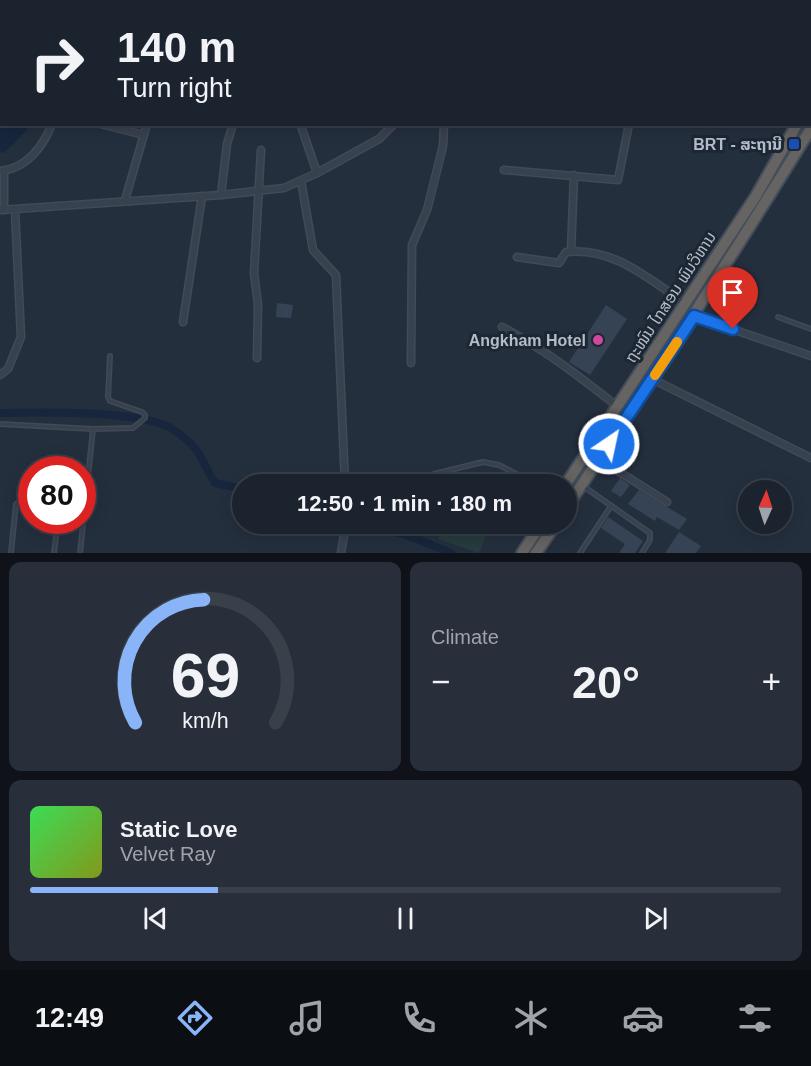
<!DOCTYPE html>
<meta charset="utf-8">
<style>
:root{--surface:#1b232e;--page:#282f3a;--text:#f1f3f6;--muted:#a0a4aa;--line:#39404a;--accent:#8ab4f8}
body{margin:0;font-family:Arial,"Noto Sans Lao",sans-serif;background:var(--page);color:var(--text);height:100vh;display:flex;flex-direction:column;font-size:22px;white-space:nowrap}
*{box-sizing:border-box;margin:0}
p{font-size:20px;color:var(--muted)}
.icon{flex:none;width:33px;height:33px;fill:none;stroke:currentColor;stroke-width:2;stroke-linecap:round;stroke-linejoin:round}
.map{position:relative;height:553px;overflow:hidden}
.sheet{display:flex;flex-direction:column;gap:9px;padding:9px;background:#0f1319;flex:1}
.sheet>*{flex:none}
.hud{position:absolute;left:0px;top:0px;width:812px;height:126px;box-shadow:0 3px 15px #0003,0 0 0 2px var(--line);background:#1b232e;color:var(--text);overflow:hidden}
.needle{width:39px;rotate:3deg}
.buttons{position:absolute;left:738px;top:480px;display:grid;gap:12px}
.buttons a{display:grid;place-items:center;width:54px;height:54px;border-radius:50%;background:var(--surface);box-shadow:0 3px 15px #0003,0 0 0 2px var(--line);font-size:30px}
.speed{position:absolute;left:18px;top:456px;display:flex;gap:12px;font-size:30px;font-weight:700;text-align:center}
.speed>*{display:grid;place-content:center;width:78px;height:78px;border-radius:50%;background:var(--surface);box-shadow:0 3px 15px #0003,0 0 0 2px var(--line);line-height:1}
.speed .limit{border:9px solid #d22;background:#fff;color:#111}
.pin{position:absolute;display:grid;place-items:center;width:51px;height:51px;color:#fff;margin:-62px -26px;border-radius:50% 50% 50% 0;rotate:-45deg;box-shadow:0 0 6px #0007}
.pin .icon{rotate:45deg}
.me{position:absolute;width:66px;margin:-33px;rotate:34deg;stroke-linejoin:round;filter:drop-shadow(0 0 4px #0008)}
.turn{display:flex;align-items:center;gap:21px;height:126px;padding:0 18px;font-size:27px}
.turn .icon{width:78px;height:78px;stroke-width:2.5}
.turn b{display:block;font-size:42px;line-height:51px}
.big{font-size:45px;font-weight:700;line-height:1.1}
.sheet .widget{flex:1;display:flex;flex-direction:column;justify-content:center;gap:9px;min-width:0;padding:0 21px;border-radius:12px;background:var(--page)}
.sheet .dial{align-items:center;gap:0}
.dial svg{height:156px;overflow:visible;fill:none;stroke:var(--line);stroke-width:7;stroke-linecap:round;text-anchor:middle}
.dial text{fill:var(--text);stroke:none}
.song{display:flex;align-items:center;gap:18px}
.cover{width:72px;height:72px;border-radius:9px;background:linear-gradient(135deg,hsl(130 70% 55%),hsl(70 70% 35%))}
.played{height:6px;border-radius:3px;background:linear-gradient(90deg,var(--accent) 25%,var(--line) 25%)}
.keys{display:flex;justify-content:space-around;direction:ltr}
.heat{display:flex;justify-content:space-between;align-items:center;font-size:33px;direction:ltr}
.sheet .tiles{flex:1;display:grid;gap:9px;grid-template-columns:1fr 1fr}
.widget:last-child{grid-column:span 2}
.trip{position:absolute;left:232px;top:474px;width:345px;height:60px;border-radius:30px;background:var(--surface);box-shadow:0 3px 15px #0003,0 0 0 2px var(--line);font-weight:700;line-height:60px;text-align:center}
.tabs{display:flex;height:96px;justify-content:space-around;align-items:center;background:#0b0e12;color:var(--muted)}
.tabs .icon{width:42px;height:42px}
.tabs .active{color:var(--accent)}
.tabs b{font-size:27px;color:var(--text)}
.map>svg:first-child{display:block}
.green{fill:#263c3f}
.water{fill:#17263c}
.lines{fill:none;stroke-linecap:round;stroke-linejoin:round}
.canal{stroke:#17263c;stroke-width:8}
.building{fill:#364354}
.service-casing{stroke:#414a57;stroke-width:6}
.minor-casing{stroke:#414a57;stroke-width:9}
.trunk-casing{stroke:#434c59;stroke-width:14}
.service{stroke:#38414e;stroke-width:3}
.minor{stroke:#38414e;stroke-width:6}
.trunk{stroke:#656462;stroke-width:10}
.route-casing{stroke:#114b97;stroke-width:15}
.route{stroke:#1a73e8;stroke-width:10}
.slow{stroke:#f59e0b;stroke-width:10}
.transit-dot{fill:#1a4fb4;stroke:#1d2633;stroke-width:2}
.hotel-dot{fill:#d1479c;stroke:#1d2633;stroke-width:2}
.labels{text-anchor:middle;stroke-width:6;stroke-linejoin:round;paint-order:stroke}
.poi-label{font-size:16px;font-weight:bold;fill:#b4bcc9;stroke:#1d2633;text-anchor:end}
.street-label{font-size:16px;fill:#b4bcc9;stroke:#1d2633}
</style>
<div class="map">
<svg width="811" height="553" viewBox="0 0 811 553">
<rect width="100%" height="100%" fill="#242f3e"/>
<!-- green -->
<polygon class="green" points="444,524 490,524 479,553 438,539"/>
<!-- water -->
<polygon class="water" points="0,71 2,124 29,125 26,131 4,153 0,152"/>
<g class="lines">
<!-- canal -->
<g class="canal">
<path d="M0,413C41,412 134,410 169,427C176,431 185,438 191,444C202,454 206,470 215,483L243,489"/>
<polyline points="358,524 404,534 451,553"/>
</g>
</g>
<!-- building -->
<g class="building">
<polygon points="277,303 293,305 291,318 276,317"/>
<polygon points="606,305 627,319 590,375 569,362"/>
<polygon points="620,478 630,485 621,497 611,491"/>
<polygon points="639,490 687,519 679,530 657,517 655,521 628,504"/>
<polygon points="608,517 643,541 635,553 619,553 625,544 601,528"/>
<polygon points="679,532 701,546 696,553 665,553"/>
</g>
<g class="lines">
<defs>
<g id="service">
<polyline points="778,317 811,329"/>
<polyline points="0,424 93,429 133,428 145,418 145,415 142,412 110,401 108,397 110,356"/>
<polyline points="434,474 483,462 499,465 536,484"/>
<polyline points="583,486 650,533 650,540 642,553"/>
<polyline points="11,553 16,504 20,502 32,503"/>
<polyline points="54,553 58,520"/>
<polyline points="80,553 93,429"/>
<polyline points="580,553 611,506"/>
</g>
<g id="minor">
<polyline points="470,0 475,2"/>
<polyline points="75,2 75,0"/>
<polyline points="184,2 184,0"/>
<polyline points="283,2 284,0"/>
<polyline points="452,2 453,0"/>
<polyline points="560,2 561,0"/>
<polyline points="791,2 792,0"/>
<polyline points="810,109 811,109"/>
<polyline points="101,124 144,135"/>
<polyline points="301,126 317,173"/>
<polyline points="504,170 618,180 629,124"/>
<path d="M0,171C26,169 43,147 52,124"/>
<polyline points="4,171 4,210"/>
<polyline points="301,181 313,250 336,275 345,484"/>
<polyline points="221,195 227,144 233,124"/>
<polyline points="125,200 147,124"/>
<polyline points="0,210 221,195 284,188 317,173 379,139 394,124"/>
<polyline points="571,251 574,175"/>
<path d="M517,257L559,263L566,252C614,247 647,278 685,303"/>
<polyline points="694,316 811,356"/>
<polyline points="183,322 202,196"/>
<path d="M502,327C544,349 580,377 617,406"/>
<polyline points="257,358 258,304 254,273 261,150"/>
<polyline points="411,363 412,245 427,210 443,146 444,124"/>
<polyline points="0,375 8,369 21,337 15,210"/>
<polyline points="652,379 811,458"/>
<polyline points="599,459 667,502"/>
<polyline points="341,553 346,524"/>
</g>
<g id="trunk">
<polyline points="810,100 811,98"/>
<polyline points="566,484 756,196 797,124"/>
<path d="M567,507C650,382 733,256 811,128"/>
<polyline points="522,553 541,524"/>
<polyline points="536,553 556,524"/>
</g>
</defs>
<!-- service casing -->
<use href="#service" class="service-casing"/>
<!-- minor casing -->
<use href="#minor" class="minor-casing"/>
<!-- trunk casing -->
<use href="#trunk" class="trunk-casing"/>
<!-- service -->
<use href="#service" class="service"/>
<!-- minor -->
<use href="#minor" class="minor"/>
<!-- trunk -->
<use href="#trunk" class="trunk"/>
</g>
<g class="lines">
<defs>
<polyline id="route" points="609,444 694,316 733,329"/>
</defs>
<!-- route casing -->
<use href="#route" class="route-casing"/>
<!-- route -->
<use href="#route" class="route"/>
<!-- slow -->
<polyline class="slow" points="655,375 677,342"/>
</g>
<!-- markers -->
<rect class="transit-dot" x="788" y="138" width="12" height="12" rx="3"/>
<circle class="hotel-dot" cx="598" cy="340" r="6"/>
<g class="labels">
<!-- poi labels -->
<g class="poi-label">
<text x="782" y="150">BRT - ສະຖານີ</text>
<text x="586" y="346">Angkham Hotel</text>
</g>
<!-- street labels -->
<g class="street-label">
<text transform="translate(670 297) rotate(-57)" y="6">ຖະໜົນ ໄກສອນ ພົມວິຫານ</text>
</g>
</g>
</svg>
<div class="buttons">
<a><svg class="needle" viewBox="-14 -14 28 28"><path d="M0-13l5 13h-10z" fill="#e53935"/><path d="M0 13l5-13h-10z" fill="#a0a4aa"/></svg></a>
</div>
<div class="speed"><div class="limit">80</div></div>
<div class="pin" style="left:733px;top:329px;background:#d93025"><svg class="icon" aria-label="arrive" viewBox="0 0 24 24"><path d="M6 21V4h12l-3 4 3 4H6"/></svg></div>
<svg class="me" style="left:609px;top:444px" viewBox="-20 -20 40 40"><circle r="17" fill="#1a73e8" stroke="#fff" stroke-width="3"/><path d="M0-11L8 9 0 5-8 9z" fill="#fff"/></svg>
<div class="trip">12:50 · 1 min · 180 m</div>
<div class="hud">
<div class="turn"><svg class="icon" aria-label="right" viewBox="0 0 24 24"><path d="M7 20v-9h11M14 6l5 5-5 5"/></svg><div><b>140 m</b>Turn right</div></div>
</div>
</div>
<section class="sheet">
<div class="tiles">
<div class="widget dial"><svg viewBox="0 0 100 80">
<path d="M14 69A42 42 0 1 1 86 69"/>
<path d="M14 69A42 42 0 0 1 49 6" stroke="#8ab4f8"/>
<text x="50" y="56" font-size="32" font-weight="700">69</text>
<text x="50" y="72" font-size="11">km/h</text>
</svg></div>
<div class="widget"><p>Climate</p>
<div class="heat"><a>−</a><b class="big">20°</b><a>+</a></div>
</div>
<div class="widget">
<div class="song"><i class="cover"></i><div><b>Static Love</b><p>Velvet Ray</p></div></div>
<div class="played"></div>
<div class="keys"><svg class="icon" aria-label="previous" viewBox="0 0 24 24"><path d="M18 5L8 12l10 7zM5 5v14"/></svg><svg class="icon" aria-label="pause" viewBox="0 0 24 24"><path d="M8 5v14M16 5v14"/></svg><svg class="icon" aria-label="next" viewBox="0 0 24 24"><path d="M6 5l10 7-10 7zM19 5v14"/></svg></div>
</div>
</div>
</section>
<nav class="tabs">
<b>12:49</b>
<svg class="icon active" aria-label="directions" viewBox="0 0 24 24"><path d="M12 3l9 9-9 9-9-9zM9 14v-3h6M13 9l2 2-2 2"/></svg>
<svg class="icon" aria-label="music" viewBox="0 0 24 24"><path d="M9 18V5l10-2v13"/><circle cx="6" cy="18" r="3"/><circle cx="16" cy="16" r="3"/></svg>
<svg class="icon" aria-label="phone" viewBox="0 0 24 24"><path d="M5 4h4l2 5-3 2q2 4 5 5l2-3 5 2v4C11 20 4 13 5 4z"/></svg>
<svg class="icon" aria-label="climate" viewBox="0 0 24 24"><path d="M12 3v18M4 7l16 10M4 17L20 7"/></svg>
<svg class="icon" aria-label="car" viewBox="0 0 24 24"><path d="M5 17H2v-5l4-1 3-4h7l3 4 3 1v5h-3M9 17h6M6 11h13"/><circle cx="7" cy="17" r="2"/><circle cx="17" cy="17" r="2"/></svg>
<svg class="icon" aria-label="filters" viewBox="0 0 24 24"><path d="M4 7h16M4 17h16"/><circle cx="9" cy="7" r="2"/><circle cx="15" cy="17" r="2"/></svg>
</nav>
